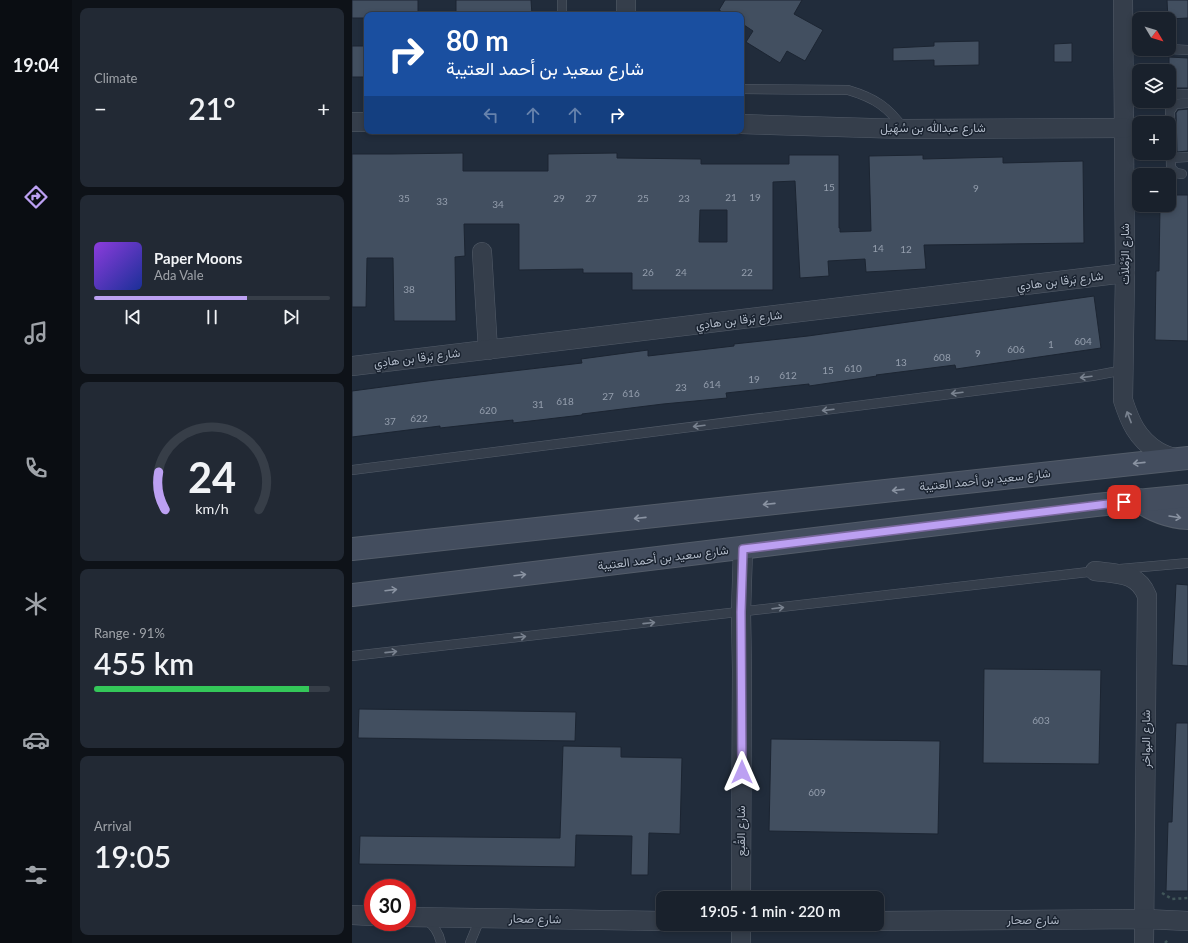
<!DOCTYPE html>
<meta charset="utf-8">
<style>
:root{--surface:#19212c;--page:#222934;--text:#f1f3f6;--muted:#9fa3a9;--line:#373e48;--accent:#bca0f2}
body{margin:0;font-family:Lato,Vazirmatn,sans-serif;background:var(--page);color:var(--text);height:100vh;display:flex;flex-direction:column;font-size:15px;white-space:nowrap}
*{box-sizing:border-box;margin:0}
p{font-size:13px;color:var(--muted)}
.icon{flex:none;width:22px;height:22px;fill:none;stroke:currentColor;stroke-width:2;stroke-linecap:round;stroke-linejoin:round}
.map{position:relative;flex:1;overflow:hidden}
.panel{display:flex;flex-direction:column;gap:8px;padding:8px;background:#0e1218;width:280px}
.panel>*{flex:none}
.hud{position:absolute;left:12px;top:12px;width:380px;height:122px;border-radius:8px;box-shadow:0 2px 6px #0003,0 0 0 1px var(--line);background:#1a4fa0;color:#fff;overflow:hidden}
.needle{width:26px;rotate:128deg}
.buttons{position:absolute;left:780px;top:12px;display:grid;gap:8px}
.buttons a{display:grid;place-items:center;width:44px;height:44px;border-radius:8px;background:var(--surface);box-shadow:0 2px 6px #0003,0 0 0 1px var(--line);font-size:20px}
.speed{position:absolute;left:12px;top:879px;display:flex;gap:8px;font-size:20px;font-weight:700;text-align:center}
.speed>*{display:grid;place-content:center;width:52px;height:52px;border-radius:50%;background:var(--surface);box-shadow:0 2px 6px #0003,0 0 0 1px var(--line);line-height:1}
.speed .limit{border:6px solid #d22;background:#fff;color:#111}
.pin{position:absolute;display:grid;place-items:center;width:34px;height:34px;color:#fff;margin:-17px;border-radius:8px;box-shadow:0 2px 6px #0006}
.me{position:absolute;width:44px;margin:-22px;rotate:0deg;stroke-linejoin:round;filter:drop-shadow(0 0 3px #0008)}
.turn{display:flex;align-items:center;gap:14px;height:84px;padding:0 16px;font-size:18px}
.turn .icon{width:52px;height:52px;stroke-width:2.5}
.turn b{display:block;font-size:28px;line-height:34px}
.lanes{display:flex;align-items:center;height:38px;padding:0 16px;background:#0003;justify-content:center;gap:20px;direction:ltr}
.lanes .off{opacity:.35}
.big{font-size:30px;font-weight:600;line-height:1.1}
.panel .widget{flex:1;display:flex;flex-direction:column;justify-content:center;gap:6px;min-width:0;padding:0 14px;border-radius:8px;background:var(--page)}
.panel .dial{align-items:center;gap:0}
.dial svg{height:104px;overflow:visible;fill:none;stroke:var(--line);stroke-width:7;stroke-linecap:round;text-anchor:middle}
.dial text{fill:var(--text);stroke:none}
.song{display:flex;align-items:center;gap:12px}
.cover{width:48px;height:48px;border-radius:6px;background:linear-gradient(135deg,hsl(270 70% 55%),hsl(230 70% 35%))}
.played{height:4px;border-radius:2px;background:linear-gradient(90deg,var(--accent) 65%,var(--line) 65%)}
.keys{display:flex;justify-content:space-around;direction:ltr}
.heat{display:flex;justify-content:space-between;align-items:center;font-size:22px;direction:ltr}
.charge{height:6px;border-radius:3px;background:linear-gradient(90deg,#34c759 91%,var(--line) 0)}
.trip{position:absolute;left:304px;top:891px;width:228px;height:40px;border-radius:8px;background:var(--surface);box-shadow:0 2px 6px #0003,0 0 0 1px var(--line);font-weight:600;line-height:40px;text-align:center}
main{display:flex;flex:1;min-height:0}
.tab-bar{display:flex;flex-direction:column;width:72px;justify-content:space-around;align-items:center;background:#0a0d12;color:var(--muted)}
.tab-bar .icon{width:28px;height:28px}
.tab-bar .selected{color:var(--accent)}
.tab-bar b{font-size:18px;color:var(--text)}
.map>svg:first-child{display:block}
.building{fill:#424f60;stroke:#1c2532;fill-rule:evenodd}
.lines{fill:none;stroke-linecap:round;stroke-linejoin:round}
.lane-casing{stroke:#535c69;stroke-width:10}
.street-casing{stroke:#535c69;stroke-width:20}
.secondary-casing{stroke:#535c69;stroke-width:24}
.path{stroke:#415659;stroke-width:2.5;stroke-dasharray:3 3;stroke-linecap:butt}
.lane{stroke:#353e4b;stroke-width:9}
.street{stroke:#353e4b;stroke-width:19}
.secondary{stroke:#434d5e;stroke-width:22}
.oneway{stroke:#79828f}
.oneway2{stroke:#8a93a2}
.route-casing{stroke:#7a689d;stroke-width:10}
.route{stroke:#bca0f2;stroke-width:7}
.labels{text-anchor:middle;stroke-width:3;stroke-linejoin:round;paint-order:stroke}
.number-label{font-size:10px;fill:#949ead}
.street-label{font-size:12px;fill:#b0b9c7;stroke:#1a2330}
</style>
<main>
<nav class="tab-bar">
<b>19:04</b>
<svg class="icon selected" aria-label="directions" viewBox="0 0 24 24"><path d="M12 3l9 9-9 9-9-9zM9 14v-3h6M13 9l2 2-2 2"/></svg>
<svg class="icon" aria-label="music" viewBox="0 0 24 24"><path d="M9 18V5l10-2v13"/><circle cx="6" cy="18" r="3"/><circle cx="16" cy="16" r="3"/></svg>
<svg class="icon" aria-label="phone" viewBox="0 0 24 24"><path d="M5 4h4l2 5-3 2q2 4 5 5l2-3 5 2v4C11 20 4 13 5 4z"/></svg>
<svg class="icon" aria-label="climate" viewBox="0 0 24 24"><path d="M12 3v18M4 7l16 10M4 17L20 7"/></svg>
<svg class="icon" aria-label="car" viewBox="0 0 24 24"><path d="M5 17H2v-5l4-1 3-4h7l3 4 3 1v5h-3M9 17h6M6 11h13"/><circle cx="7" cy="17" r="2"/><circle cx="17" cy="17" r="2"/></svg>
<svg class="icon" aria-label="filters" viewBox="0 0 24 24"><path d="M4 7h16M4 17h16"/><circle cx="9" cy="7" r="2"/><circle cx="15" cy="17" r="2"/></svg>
</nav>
<section class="panel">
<div class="widget"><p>Climate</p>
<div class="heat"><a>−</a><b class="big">21°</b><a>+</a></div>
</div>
<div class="widget">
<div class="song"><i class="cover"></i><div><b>Paper Moons</b><p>Ada Vale</p></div></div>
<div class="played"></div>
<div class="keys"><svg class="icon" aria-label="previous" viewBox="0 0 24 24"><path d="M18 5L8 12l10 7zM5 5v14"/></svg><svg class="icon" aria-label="pause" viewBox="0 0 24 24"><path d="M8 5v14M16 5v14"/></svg><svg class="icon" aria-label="next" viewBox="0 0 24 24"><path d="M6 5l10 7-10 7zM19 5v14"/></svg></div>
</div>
<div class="widget dial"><svg viewBox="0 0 100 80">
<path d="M14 69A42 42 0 1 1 86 69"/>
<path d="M14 69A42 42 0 0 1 9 40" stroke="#bca0f2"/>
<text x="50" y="56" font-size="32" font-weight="700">24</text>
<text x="50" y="72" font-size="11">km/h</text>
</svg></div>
<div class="widget"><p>Range · 91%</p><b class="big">455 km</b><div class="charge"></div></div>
<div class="widget"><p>Arrival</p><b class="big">19:05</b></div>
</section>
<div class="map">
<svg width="836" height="943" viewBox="0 0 836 943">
<rect width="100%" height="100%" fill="#212c3b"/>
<!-- building -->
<g class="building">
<polygon points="0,0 66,0 66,15 15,15 15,18 0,18"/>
<polygon points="104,0 179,0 180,15 104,15"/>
<polygon points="373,0 450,0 442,14 471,30 453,61 435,51 428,63 394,42 401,31 389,23 389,15 375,15 367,10"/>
<polygon points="815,0 836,0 836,18 816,19"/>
<polygon points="627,41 627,65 582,66 582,60 541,61 541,48 582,46 582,42"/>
<polygon points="720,43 720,62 702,62 702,44"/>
<rect x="0" y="46" width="15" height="31"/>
<polygon points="817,57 836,58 836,88 817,88"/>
<polygon points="836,109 836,151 825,152 824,113 826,110"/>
<path d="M111,153V171H196V154L265,153V158L349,159V164H437V155H487V228H488V232L519,231L517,156L571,155V159L651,157V163L731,161L732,243L572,245L574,269L514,272L513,259L476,261L477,276L448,278L443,181L421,182V290H280V273H231V269L167,270V224H112L113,256L103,257L104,321H42L41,258H15L14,307H0V154H39ZM348,210H375V242H347Z"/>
<polygon points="817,195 836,195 836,341 803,340 804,271 807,271 808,205 817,205"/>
<polygon points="742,296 749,348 604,369 603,365 524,375 525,376 457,386 457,384 374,393 375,398 311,404 230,414 230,415 161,423 161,420 88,428 88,426 0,437 0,391 83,380 230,363 229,359 296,350 296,356 382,346 382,344 456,336"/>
<polygon points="824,584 836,585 836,666 820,665"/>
<polygon points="632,669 749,670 747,764 631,763"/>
<polygon points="7,709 224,712 223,741 6,738"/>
<polygon points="824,723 836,723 836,891 814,891 816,822 820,822"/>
<polygon points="419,739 588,741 586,834 417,831"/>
<polygon points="211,746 269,747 269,757 330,758 328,834 297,833 296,875 279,875 280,836 224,835 223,867 7,864 8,836 208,838"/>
</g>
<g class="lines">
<defs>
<g id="lane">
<polyline points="210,0 210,15"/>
<polyline points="772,47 787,47"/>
<polyline points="817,49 836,50"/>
<path d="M389,89L496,90C523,98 536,107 552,129"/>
<polyline points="773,95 787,95"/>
<polyline points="817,95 836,94"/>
<polyline points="819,158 836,157"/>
<polyline points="830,174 824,173 819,168 818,111 823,104 836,103"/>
<polyline points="0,470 740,376 772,370"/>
<polyline points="768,569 836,563"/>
<polyline points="0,656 745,571"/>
<path d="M74,920C82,925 87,934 89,943"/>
<polyline points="118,943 125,926 131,918"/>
</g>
<g id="street">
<polyline points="274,0 274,15"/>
<path d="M771,0L773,273L771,400C778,422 785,438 805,451C811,455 819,457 825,459"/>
<polyline points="0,122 15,122"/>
<polyline points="389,124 552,129 773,128"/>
<polyline points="130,252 136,350"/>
<polyline points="0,366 773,273"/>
<path d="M743,571C765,574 786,572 795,596L792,943"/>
<polyline points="389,898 390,670 389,612 391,549"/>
<polyline points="0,915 21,916"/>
<polyline points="55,917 311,921"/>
<polyline points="525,921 793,919 836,921"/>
<polyline points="389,943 389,924"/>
</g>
<g id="secondary">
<path d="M786,500C801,511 817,517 836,518"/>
<polyline points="0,549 836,458"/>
<polyline points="0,595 744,505 836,496"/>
</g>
</defs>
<!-- lane casing -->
<use href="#lane" class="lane-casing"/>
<!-- street casing -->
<use href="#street" class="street-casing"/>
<!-- secondary casing -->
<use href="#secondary" class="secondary-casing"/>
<!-- path -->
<g class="path">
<polyline points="810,893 820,899 836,898"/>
<polyline points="813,943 817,939"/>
</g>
<!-- lane -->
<use href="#lane" class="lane"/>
<!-- street -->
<use href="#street" class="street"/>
<!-- secondary -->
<use href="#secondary" class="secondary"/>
</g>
<!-- one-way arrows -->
<defs><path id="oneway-shaft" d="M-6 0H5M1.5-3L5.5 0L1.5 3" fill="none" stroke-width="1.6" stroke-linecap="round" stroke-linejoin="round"/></defs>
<g class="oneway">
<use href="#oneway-shaft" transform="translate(734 377) rotate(173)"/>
<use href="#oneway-shaft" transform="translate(605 393) rotate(173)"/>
<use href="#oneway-shaft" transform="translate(476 410) rotate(173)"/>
<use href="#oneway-shaft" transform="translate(777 417) rotate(-111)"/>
<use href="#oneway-shaft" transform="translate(347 426) rotate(173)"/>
<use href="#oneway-shaft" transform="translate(426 608) rotate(-7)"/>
<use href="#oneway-shaft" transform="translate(297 623) rotate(-6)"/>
<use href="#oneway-shaft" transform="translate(168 637) rotate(-6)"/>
<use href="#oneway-shaft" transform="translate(39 652) rotate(-6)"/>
</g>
<g class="oneway2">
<use href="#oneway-shaft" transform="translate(787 463) rotate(174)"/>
<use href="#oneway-shaft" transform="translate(546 490) rotate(174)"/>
<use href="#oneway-shaft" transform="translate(417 504) rotate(174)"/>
<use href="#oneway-shaft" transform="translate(823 517) rotate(9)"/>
<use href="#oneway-shaft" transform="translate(288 518) rotate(174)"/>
<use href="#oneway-shaft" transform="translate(168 575) rotate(-7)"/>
<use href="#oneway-shaft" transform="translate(39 590) rotate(-7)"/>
</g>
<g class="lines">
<defs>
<polyline id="route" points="390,772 389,612 391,549 772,502"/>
</defs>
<!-- route casing -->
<use href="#route" class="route-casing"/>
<!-- route -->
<use href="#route" class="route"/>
</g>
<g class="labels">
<!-- number labels -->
<g class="number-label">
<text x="477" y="191">15</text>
<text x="624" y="192">9</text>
<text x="379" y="201">21</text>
<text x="403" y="201">19</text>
<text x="52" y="202">35</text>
<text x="207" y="202">29</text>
<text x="239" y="202">27</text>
<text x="291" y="202">25</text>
<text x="332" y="202">23</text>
<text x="90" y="205">33</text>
<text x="146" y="208">34</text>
<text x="526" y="252">14</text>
<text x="554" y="253">12</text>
<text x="296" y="276">26</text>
<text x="329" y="276">24</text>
<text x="395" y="276">22</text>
<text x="57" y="293">38</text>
<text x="731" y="345">604</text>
<text x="699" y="348">1</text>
<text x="664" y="353">606</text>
<text x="626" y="357">9</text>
<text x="590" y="361">608</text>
<text x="549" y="366">13</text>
<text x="501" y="372">610</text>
<text x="476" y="374">15</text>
<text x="436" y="379">612</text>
<text x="402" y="383">19</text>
<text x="360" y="388">614</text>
<text x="329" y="391">23</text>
<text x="279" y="397">616</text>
<text x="256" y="400">27</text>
<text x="213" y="405">618</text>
<text x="186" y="408">31</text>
<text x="136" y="414">620</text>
<text x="67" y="422">622</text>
<text x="38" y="425">37</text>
<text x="689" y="724">603</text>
<text x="465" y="796">609</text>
</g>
<!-- street labels -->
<g class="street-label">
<text x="581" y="132">شارع عبدالله بن سُهَيل</text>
<text transform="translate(773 254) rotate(-90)" y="4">شارع الرَّمْلاَت</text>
<text transform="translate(708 281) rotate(-7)" y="4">شارع بَرقا بن هادِي</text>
<text transform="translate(387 320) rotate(-7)" y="4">شارع بَرقا بن هادِي</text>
<text transform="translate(65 358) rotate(-7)" y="4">شارع بَرقا بن هادِي</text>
<text transform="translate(633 480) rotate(-6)" y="4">شارع سعيد بن أحمد العتيبة</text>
<text transform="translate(311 558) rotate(-7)" y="4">شارع سعيد بن أحمد العتيبة</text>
<text transform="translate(794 739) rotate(-90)" y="4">شارع البواخر</text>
<text transform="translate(389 831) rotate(-90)" y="4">شارع القُبع</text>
<text transform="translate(183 919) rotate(1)" y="4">شارع صحار</text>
<text x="681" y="924">شارع صحار</text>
</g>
</g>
</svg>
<div class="buttons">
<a><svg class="needle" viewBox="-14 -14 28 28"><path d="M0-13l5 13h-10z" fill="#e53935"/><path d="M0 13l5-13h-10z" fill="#9fa3a9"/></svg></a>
<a><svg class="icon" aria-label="layers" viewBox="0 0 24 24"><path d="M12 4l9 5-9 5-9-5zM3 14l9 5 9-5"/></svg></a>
<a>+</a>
<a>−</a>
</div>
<div class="speed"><div class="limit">30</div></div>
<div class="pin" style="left:772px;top:502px;background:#d93025"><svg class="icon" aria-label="arrive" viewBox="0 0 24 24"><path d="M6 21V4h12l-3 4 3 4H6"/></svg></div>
<svg class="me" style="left:390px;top:772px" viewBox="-20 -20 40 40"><path d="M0-17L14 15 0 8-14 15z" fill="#bca0f2" stroke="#fff" stroke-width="4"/></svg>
<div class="trip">19:05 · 1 min · 220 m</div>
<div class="hud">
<div class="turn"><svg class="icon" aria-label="right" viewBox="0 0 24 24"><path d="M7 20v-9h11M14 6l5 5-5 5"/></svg><div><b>80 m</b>شارع سعيد بن أحمد العتيبة</div></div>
<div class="lanes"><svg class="icon off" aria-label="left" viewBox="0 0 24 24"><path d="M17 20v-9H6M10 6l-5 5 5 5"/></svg><svg class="icon off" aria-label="ahead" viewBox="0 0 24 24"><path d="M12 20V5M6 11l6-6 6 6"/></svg><svg class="icon off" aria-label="ahead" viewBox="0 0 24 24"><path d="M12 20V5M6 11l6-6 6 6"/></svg><svg class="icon" aria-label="right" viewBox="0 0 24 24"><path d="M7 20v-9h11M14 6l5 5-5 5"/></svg></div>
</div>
</div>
</main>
